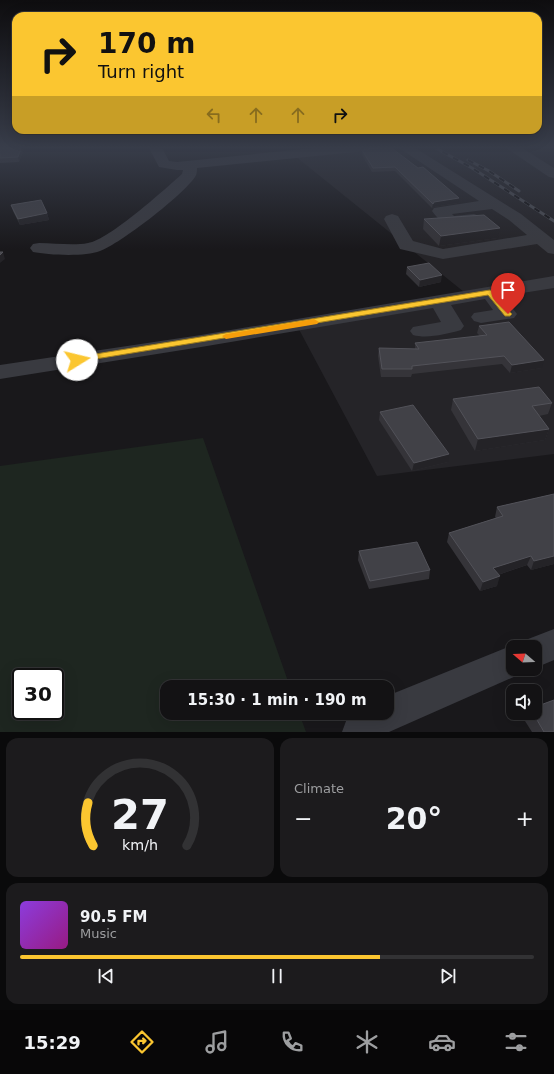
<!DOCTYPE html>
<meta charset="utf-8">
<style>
:root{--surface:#131214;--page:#1c1b1d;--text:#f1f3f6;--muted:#9d9ea0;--line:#323234;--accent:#fbc630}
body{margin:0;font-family:"DejaVu Sans",sans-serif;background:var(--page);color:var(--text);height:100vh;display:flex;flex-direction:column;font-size:15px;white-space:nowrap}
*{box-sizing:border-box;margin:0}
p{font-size:13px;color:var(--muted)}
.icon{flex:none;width:22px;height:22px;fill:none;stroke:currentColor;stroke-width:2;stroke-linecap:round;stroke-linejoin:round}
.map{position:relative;height:732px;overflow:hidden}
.panel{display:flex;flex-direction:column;gap:6px;padding:6px;background:#0a0a0b;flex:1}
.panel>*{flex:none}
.hud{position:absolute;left:12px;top:12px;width:530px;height:122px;border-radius:12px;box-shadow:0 4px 16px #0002,0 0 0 1px var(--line);background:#fbc630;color:#111;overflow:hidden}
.needle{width:26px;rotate:289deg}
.controls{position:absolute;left:506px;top:640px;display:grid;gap:8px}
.controls a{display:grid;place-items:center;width:36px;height:36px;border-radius:8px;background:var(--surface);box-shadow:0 4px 16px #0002,0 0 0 1px var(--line);font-size:20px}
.speed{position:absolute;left:12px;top:668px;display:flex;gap:8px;font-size:20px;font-weight:700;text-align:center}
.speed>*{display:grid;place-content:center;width:52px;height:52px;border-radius:50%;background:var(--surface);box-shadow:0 4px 16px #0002,0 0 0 1px var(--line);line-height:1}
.speed .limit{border:2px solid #111;border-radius:6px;background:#fff;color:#111}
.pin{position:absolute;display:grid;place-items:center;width:34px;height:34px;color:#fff;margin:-41px -17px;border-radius:50% 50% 50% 0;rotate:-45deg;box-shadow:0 0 4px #0007}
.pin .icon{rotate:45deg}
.me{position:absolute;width:44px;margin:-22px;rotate:81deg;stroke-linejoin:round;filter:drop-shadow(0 0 3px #0008)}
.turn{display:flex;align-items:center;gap:14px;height:84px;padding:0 20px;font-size:18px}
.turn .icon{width:52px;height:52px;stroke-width:2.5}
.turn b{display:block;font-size:28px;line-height:34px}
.lanes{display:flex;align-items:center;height:38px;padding:0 20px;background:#0003;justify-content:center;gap:20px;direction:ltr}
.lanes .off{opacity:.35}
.big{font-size:30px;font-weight:600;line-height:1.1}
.panel .widget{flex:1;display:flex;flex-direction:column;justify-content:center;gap:6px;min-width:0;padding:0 14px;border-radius:12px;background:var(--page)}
.panel .dial{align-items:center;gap:0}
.dial svg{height:104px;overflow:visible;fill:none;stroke:var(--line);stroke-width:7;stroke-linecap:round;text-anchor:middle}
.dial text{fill:var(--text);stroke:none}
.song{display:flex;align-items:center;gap:12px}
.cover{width:48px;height:48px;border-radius:6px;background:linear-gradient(135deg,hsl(270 70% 55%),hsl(310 70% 35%))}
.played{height:4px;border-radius:2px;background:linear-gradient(90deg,var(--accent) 70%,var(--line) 70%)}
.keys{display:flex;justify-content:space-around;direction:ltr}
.heat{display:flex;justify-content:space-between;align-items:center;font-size:22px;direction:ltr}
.panel .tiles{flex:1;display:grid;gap:6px;grid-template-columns:1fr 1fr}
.widget:last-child{grid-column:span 2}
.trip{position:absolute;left:160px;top:680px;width:234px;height:40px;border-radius:12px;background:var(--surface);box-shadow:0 4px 16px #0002,0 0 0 1px var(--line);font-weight:600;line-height:40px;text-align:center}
.menu{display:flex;height:64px;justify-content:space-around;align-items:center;background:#080708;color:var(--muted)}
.menu .icon{width:28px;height:28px}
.menu .current{color:var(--accent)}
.menu b{font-size:18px;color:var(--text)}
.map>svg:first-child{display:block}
.built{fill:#252428}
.green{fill:#1e2620;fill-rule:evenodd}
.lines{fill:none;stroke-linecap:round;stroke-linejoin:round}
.minor{fill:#393a40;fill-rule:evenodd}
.rail-casing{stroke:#4c4e55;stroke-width:3}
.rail{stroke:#141316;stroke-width:2;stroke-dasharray:6;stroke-linecap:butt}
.wall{fill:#353439}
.shaded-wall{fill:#242327}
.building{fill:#414147;stroke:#525259}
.route{fill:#fbc630;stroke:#a3811f}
.slow{fill:#f59e0b}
</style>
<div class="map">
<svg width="554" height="732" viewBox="0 0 554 732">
<rect width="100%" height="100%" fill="#19181b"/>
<!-- built -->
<polygon class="built" points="381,146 554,146 554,454 377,476 294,320 464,292 295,156"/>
<!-- green -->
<path class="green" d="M203,438L290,687H167V713H299L306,732H0V466ZM21,677H55V711H21Z"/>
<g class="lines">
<!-- minor -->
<g class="minor">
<path d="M148,146H161L169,161L177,162L333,146H382L381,149L376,150L197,168C197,171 197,174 195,177C183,195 120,244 100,251C85,257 48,255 33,252L30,248L33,244L39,243C55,243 73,246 88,243C109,240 165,189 182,174L183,170H177L159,167Z"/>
<path d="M396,146H412L521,214L554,240V254L548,253L537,244L443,259L400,249L384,219L386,216L392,214L398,216L413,241L443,249L527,235L509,220L492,209L452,214L454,216L474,214L480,216L482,219L480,222C459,227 445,230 432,211L434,208L479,201Z"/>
<polygon points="503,146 519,146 554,168 554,178 549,177"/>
<path d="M554,276V288L503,296L517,314L514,318L481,323L474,321L471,317L474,313L493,310L485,299L451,305L464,326L461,330C447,334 427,339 413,335L410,331L413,327L441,322L433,308L201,347L0,379V365L201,335Z"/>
<polygon points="554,629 554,660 535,668 535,647 520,647 523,641"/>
<polygon points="513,645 518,647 513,647 513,669 526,669 525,672 389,732 342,732 349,713 387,713 387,696"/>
</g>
<defs>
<g id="rail">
<polyline points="432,146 472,168 554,221"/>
<polyline points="468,160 489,171 519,191"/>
</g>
</defs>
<!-- rail casing -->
<use href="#rail" class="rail-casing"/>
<!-- rail -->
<use href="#rail" class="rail"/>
</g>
<!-- wall -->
<g class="wall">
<polygon points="0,146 25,146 19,162 0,163"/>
<polygon points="376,147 458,203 434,207 432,208 395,171 372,172 362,155 362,150 376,148"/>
<polygon points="11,205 47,213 49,220 20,225 13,211"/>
<polygon points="424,219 498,238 439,246 423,229"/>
<polygon points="407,267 441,282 419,287 406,274"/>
<polygon points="479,326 542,368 510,373 502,364 412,374 411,377 381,377 378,356 379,348 415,349 415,343 480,336 477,333"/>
<polygon points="453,399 552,403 548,414 539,416 549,429 545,440 475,451 451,410"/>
<polygon points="380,412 448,462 412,471 379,420"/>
<polygon points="554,494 554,564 531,570 527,565 498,575 497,586 480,591 447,542 449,533 496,518 495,517 497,507"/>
<polygon points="359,551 430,570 429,579 369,589 358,560"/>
<polygon points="528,713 535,713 554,732 532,732 525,721"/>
</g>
<!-- shaded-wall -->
<g class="shaded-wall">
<polygon points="22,146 25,146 19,162 18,157"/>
<polygon points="459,198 458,203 434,207 432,208 433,204 434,202"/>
<polygon points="47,213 49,220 20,225 18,219"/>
<polygon points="500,228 498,238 439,246 441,236"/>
<polygon points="3,252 5,259 0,263 0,255"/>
<polygon points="442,275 441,282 419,287 420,280"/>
<polygon points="544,360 542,368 510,373 512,365"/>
<polygon points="549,429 545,440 475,451 478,439"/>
<polygon points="449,454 448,462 412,471 414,463"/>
<polygon points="531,556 527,565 491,577 493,568"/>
<polygon points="554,556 554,564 531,570 534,561"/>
<polygon points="500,576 497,586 480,591 483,582"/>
</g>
<!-- building -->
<g class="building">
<polygon points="0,146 22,146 18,157 0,158"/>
<polygon points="380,146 389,146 418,168 423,167 459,198 434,202 433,204 395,167 373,168 362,150 376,148 376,147"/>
<polygon points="41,200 47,213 18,219 11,205"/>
<polygon points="484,215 500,228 441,236 424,219"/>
<polygon points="0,252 3,252 0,255"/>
<polygon points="429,263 442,275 420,280 407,267"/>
<polygon points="509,322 544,360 512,365 504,356 412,366 412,369 382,369 379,348 419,349 415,343 487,335 479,326"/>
<polygon points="539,387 552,403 532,406 549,429 478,439 453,399"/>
<polygon points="413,405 449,454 414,463 380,412"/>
<polygon points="554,494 554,556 534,561 531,556 493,568 500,576 483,582 449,533 503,516 497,507"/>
<polygon points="417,542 430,570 370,581 359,551"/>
<polygon points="554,700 554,732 544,732 533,713 535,713 535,707"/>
</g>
<!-- sky -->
<linearGradient id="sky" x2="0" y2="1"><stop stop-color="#0e0d0f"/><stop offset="0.59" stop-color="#383d4a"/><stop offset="1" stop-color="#383d4a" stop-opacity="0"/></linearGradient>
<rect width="554" height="249" fill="url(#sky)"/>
<!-- route -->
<polygon class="route" points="490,290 492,291 510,312 512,314 510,316 505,316 488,295 77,362 73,360 77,357"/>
<!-- slow -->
<polygon class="slow" points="314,319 319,322 317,324 226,339 222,336 226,334"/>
</svg>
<div class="controls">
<a><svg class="needle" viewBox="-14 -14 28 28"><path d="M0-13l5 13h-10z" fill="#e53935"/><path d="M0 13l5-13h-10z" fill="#9d9ea0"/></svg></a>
<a><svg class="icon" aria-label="sound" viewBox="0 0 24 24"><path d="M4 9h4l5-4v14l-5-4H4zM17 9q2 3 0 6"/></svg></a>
</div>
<div class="speed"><div class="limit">30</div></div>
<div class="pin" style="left:508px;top:314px;background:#d93025"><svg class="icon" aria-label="arrive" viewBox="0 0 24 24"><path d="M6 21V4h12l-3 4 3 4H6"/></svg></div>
<svg class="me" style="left:77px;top:360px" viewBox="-20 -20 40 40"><circle r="19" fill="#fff"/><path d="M0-13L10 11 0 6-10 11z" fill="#fbc630"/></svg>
<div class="trip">15:30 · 1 min · 190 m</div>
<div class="hud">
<div class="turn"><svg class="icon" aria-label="right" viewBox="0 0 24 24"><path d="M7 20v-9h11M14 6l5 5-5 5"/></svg><div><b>170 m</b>Turn right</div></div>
<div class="lanes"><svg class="icon off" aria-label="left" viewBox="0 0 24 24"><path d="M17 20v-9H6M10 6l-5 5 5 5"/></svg><svg class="icon off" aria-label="ahead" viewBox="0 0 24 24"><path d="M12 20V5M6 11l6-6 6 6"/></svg><svg class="icon off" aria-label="ahead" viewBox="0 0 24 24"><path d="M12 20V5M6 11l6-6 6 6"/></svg><svg class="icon" aria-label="right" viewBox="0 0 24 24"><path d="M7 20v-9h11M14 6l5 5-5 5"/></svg></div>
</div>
</div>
<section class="panel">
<div class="tiles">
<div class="widget dial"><svg viewBox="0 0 100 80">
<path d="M14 69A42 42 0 1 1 86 69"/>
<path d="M14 69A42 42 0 0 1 10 36" stroke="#fbc630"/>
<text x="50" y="56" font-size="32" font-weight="700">27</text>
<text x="50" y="72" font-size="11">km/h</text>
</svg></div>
<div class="widget"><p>Climate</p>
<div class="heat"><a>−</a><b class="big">20°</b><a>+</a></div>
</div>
<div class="widget">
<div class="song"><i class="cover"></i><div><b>90.5 FM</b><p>Music</p></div></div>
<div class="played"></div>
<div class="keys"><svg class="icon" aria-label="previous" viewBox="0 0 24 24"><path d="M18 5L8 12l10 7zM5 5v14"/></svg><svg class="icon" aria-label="pause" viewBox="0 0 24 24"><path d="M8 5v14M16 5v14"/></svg><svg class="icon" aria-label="next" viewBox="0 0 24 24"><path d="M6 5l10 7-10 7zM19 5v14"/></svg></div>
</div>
</div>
</section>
<nav class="menu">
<b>15:29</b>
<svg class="icon current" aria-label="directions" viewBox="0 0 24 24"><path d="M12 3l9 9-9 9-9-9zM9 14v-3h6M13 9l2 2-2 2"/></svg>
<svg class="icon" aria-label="music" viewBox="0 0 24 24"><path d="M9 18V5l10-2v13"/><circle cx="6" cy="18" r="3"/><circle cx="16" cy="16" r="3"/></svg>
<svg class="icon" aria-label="phone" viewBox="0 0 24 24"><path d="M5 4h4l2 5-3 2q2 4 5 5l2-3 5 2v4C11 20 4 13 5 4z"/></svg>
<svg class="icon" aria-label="climate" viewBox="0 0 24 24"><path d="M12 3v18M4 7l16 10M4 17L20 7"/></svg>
<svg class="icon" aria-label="car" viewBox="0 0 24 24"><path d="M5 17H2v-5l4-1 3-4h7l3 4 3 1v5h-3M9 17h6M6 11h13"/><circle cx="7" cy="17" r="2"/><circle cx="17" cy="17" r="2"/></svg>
<svg class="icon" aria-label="filters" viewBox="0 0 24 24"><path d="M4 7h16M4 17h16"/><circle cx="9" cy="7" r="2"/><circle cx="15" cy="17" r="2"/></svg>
</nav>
